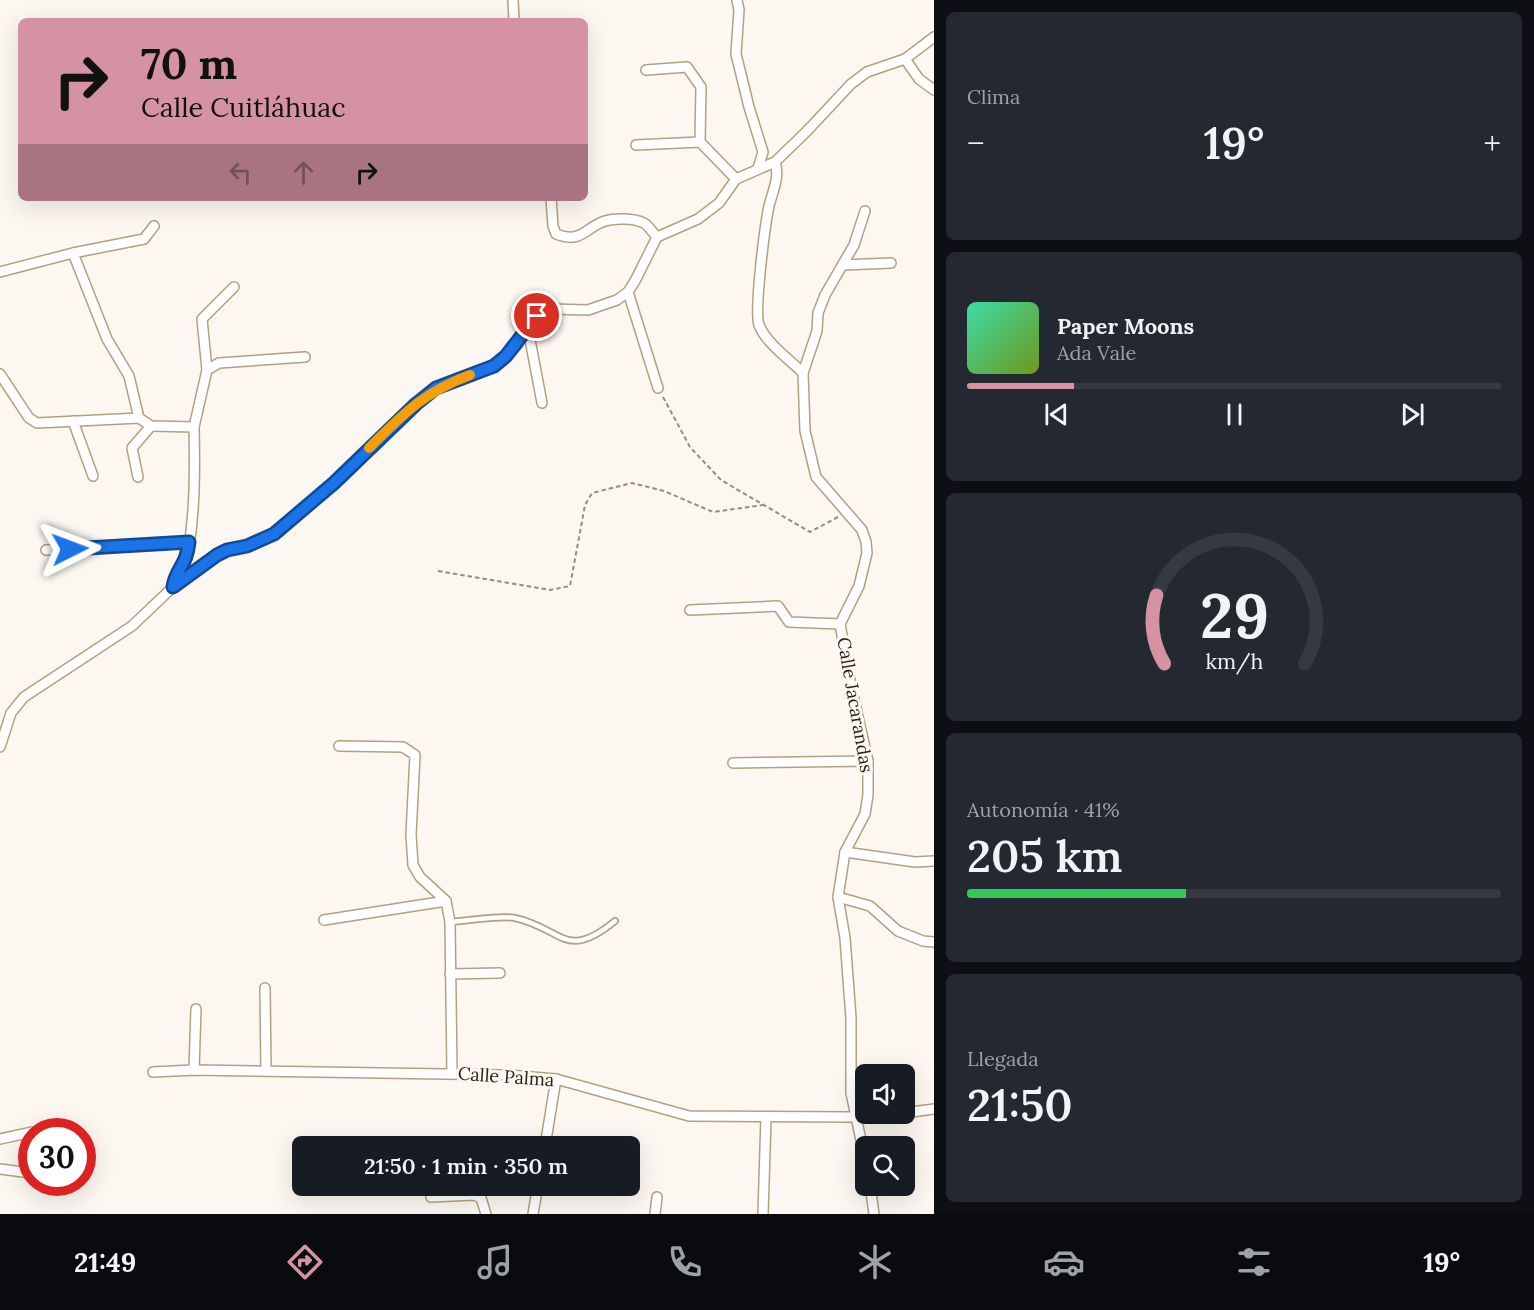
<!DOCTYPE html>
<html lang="es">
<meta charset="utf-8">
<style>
:root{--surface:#171b24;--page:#242831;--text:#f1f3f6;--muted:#9ea1a6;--line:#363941;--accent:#d492a2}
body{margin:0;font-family:Lora,serif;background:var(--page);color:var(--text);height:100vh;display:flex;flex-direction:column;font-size:22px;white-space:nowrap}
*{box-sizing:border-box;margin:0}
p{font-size:20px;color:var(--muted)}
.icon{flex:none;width:33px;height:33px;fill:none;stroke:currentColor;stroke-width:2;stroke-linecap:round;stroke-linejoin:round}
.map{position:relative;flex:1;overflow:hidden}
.details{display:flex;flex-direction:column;gap:12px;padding:12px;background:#0d0f14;width:600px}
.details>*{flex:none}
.guide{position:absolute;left:18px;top:18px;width:570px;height:183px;border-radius:9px;box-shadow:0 6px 24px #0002;background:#d492a2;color:#111;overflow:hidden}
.tools{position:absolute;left:855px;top:1064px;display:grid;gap:12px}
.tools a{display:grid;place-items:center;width:60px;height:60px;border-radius:9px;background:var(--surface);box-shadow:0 6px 24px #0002;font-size:30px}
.speed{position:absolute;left:18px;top:1118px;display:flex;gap:12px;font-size:30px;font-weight:700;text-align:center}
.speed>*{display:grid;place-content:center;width:78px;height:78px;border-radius:50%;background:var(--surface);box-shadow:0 6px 24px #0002;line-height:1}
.speed .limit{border:9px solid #d22;background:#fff;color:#111}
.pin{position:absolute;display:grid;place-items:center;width:51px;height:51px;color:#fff;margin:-26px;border:3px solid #fff;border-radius:50%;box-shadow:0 2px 6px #0007}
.me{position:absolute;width:66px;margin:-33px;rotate:87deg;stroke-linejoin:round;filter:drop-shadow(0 0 4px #0008)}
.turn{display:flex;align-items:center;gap:21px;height:126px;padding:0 24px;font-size:27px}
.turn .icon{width:78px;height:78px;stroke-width:2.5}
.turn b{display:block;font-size:42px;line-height:51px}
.lanes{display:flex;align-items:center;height:57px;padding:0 24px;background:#0003;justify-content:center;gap:30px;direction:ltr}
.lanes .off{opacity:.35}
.big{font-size:45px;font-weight:600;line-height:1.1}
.details .widget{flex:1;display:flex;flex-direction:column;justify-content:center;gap:9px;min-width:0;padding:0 21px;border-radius:9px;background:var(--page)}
.details .dial{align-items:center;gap:0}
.dial svg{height:156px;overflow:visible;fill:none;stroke:var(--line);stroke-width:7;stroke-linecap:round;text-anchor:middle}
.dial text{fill:var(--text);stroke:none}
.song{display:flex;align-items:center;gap:18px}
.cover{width:72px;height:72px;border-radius:9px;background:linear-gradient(135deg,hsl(160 70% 55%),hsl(80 70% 35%))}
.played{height:6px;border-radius:3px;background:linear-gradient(90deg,var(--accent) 20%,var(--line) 20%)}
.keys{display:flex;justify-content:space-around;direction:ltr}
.heat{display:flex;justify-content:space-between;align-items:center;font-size:33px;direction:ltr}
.charge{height:9px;border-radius:4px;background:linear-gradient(90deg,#34c759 41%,var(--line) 0)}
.trip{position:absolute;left:292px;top:1136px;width:348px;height:60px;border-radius:9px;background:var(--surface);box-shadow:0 6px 24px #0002;font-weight:600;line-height:60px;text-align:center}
.tab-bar{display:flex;height:96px;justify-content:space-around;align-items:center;background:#090b0e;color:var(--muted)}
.tab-bar .icon{width:42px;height:42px}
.tab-bar .selected{color:var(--accent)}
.tab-bar b{font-size:27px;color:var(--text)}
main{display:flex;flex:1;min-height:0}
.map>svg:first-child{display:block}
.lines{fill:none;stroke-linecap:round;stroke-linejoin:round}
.service-casing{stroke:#b4a080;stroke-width:8}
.minor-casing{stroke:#b4a080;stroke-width:12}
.path{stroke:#938d83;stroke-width:2;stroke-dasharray:4.5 3;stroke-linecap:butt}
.service{stroke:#fff;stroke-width:4.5}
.minor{stroke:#fff;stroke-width:9}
.route-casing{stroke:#114b97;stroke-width:15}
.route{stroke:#1a73e8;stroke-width:10}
.slow{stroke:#f59e0b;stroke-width:10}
.labels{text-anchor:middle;stroke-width:6;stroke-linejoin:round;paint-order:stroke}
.street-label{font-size:18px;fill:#2a2216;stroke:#fcf8f1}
</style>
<main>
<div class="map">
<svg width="934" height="1214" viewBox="0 0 934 1214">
<rect width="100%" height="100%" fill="#fcf8f1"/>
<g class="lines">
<defs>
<path id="service" d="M450,922C467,921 500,915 515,918C562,928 565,962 615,921"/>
<g id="minor">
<polyline points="513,0 514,21"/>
<polyline points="737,0 739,10 736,54 749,107 763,152 758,168"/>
<polyline points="905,59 919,79 934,90"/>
<polyline points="646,70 687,67 701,87 700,142"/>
<polyline points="636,145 700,142 736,179"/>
<path d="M775,162C780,177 773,190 769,206C765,225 754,310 759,325C766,343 789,359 803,373L805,431L816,477L862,530L866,542L867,553L859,586L840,624L851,686L868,761V795L865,814L845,852L838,897L845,938L851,1018V1093L866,1164"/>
<path d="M551,198L553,226L556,234C582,244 584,228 605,221C615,218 634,218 644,223C648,225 653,233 657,237"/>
<polyline points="73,253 107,339 129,376 139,418"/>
<polyline points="843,265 891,263"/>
<polyline points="0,272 73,253 144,239 154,226"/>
<polyline points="628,292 658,388"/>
<polyline points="528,329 542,403"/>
<polyline points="207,370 219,363 305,357"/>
<polyline points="803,373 817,331 818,313 825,295 854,245 865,211"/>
<path d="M0,374L29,418L37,423L139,418L151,426L194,427C195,470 195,511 188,554C186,567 175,574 173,587"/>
<polyline points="73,421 93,476"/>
<polyline points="194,427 207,370 202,319 234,287"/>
<polyline points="138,477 132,448 151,426"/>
<polyline points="46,550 189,542"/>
<polyline points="690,610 778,606 789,622 840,624"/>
<polyline points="339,746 403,747 415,755 411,835 413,865 420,877 446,901 450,922 452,1073"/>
<polyline points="0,747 11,713 24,697 132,626 173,587 202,565 227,550 247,546 274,534 334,483 416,404 436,388 494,366 506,356 517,345 531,321 543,312 551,309 588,310 617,300 628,292 635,281 657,237 698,219 719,203 736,179 775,162 807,131 851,84 867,72 905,59 934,37"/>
<polyline points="733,763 868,761"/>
<polyline points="845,852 915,862 934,861"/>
<polyline points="838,897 870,906 898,931 923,941 934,942"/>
<polyline points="324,920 446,901"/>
<polyline points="450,974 500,973"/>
<polyline points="265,988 266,1071"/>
<polyline points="194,1070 196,1009"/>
<polyline points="153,1072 194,1070 508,1075 556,1079 689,1116 855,1117 901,1113"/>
<polyline points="904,1113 934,1109"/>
<polyline points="37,1131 52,1131"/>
<polyline points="0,1139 32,1132"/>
<polyline points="545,1146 556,1079"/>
<polyline points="0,1169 23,1172"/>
<polyline points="870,1185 874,1214"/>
<polyline points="431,1197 474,1195 481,1198 486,1214"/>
<polyline points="533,1214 538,1185"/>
<polyline points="655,1214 657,1197"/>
<polyline points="763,1214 766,1118"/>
</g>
</defs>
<!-- service casing -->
<use href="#service" class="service-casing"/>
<!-- minor casing -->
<use href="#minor" class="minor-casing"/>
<!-- path -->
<g class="path">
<polyline points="663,397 690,447 721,480 810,532 838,517"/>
<polyline points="438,571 550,590 570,586 585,505 592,493 632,483 664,491 713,512 763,505"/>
</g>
<!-- service -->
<use href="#service" class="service"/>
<!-- minor -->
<use href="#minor" class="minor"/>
</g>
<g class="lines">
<defs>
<path id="route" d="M70,549L189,542C187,565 175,570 173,587L217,555L227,550L247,546L274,534L334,483L416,404L436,388L494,366L506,356L537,316"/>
</defs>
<!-- route casing -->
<use href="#route" class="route-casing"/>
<!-- route -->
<use href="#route" class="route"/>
<!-- slow -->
<path class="slow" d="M369,448C403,414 424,392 470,375"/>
</g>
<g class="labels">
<!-- street labels -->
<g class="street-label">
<text transform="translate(855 705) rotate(80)" y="6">Calle Jacarandas</text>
<text transform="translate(506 1077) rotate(4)" y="6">Calle Palma</text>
</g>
</g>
</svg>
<div class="tools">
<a><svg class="icon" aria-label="sound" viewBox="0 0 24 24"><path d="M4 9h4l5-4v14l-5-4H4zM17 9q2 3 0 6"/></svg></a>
<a><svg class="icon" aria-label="search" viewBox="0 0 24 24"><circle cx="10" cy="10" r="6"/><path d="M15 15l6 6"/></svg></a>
</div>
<div class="speed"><div class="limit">30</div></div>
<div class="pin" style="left:537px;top:316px;background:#d93025"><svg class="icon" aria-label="arrive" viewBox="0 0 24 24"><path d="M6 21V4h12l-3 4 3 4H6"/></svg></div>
<svg class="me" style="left:70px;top:549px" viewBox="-20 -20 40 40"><path d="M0-17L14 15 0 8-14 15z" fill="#1a73e8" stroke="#fff" stroke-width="4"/></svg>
<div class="trip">21:50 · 1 min · 350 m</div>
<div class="guide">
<div class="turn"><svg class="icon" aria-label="right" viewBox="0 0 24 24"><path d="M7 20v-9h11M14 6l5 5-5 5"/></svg><div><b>70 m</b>Calle Cuitláhuac</div></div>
<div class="lanes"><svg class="icon off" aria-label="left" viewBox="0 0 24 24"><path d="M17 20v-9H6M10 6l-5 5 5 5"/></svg><svg class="icon off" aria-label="ahead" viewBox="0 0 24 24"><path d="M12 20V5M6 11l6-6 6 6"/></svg><svg class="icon" aria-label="right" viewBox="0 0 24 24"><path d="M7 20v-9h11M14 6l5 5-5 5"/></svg></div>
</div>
</div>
<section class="details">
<div class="widget"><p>Clima</p>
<div class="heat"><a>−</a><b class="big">19°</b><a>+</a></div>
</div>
<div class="widget">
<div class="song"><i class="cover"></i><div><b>Paper Moons</b><p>Ada Vale</p></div></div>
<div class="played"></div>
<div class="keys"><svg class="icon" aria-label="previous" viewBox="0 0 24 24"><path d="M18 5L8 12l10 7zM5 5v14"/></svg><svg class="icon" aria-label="pause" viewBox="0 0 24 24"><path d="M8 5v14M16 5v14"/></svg><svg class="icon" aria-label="next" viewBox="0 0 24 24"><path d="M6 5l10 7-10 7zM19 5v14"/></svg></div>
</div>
<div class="widget dial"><svg viewBox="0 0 100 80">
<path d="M14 69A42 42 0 1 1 86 69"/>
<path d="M14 69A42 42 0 0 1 10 34" stroke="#d492a2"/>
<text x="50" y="56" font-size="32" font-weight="700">29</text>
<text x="50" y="72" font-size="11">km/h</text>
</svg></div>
<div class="widget"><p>Autonomía · 41%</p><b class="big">205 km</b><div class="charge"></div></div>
<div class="widget"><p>Llegada</p><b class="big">21:50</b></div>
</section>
</main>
<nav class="tab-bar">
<b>21:49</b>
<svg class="icon selected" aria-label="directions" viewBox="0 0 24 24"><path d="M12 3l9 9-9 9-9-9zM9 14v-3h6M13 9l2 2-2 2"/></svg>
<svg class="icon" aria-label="music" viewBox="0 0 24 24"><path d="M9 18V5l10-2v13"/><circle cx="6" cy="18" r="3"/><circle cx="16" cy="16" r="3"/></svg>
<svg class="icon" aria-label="phone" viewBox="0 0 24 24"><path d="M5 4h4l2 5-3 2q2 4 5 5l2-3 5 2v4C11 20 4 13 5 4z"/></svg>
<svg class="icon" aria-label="climate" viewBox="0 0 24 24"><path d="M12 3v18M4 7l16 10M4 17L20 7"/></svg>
<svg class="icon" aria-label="car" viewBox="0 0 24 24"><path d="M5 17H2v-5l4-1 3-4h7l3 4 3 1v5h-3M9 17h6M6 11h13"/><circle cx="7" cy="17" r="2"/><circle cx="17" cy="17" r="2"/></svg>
<svg class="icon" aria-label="filters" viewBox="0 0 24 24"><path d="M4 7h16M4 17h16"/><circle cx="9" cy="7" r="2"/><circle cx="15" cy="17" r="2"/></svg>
<b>19°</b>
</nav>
